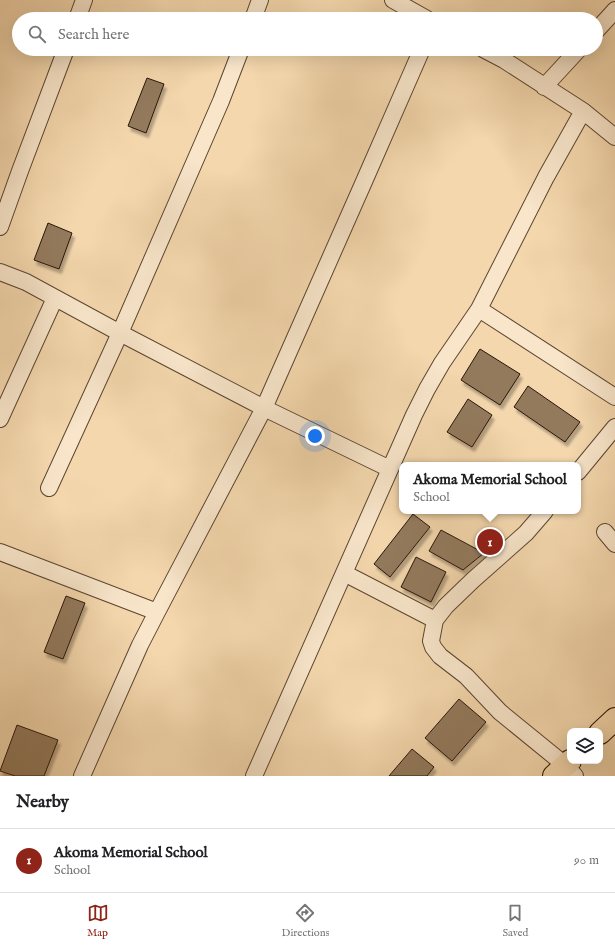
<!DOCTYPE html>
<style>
body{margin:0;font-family:"IM FELL English",serif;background:#f2f2f2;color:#202124}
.controls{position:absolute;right:12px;bottom:12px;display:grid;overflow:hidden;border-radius:8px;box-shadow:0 4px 16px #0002}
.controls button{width:36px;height:36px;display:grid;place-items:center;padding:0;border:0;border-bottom:1px solid #e0e0e0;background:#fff;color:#202124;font:20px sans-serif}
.you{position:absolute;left:315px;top:436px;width:14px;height:14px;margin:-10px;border:3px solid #fff;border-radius:50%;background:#1a73e8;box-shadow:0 0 0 6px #1a73e833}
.badge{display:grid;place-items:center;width:26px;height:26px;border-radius:50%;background:#8f2418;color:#fff;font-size:13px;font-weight:700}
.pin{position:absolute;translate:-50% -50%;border:2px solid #fff;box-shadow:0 1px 4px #0006}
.popup{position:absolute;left:399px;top:462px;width:182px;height:52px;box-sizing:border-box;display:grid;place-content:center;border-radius:8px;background:#fff;filter:drop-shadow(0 1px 3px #0005);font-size:13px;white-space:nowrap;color:#757577}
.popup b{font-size:15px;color:#202124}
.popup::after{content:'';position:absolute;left:50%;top:100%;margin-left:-8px;border:8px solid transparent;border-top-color:#fff}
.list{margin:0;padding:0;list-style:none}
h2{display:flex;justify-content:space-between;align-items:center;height:52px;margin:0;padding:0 16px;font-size:17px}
h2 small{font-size:13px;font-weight:400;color:#757577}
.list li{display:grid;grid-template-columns:26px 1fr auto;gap:12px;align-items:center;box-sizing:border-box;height:64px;padding:0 16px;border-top:1px solid #e0e0e0}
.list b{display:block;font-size:15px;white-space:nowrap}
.list p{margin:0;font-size:13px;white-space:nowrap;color:#757577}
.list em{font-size:13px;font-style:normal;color:#757577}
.icon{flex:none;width:22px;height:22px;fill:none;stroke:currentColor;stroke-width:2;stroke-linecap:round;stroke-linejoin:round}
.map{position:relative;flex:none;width:615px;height:776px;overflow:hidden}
.search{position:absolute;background:#fff;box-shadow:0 4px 16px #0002;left:12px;right:12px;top:12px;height:44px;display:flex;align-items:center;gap:10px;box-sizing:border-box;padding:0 14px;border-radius:22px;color:#757577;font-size:15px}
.sheet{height:116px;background:#fff}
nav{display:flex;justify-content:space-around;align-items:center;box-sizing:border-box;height:56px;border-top:1px solid #e0e0e0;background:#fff;font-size:11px;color:#757577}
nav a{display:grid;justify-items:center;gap:2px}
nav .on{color:#8f2418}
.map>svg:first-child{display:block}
.building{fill:#937a5d;stroke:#291607;filter:url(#shadow)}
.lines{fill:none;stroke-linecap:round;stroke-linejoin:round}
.minor-casing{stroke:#5c4630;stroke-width:18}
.primary-casing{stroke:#291607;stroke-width:24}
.minor{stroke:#f8e5ca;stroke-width:16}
.primary{stroke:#f4d7ad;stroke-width:22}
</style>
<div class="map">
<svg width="615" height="776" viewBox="0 0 615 776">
<defs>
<filter id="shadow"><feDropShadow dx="2.5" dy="4.5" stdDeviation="1" flood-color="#0004"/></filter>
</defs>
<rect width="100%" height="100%" fill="#f4d7ad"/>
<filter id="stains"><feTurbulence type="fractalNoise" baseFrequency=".005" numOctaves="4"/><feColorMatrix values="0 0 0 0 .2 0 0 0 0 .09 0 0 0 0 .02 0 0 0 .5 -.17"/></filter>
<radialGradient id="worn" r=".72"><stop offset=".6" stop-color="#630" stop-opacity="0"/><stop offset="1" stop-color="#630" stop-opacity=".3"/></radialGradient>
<path class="building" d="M147 78 164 84 146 133 128 126Z
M48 223 72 233 59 269 34 260Z
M480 349 520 374 500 405 461 380Z
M528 386 580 422 565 442 514 407Z
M468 399 492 415 472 447 447 432Z
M413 514 430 527 390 577 374 564Z
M441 530 484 553 463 570 429 551Z
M416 557 446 572 431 602 401 587Z
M66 596 85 603 63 659 44 652Z
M459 699 486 722 452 761 425 738Z
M17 725 58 740 44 776H15L0 771Z
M412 749 434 767 427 776H389Z"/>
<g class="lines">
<defs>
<path id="minor" d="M393 0 427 19
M77 19 84 0
M253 19 260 0
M596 31 615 10
M483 49 504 60 583 111 615 137
M544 87 579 49
M0 227 20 171 66 49
M0 272 26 282 120 333 264 408 390 469
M479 309 615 397
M0 419 55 298
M578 472 615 427
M49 488 120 333 221 101 241 49
M545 511 526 533 473 580 446 606 435 620 431 641 433 647 440 656 466 676 500 712 565 765 575 776
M605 532 615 544
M0 552 157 612
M344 573 435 620
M82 776 140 645 157 612 264 408 366 177 422 49
M254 776 414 415 427 389 442 363 479 309 546 177 583 111"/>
<path id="primary" d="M600 733 615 719
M554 776 570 761"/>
</defs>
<use href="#minor" class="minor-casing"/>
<use href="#primary" class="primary-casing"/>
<use href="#minor" class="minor"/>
<use href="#primary" class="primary"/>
</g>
<rect width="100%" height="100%" filter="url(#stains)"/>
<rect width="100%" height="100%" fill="url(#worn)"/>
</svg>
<div class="controls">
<button><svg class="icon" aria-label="layers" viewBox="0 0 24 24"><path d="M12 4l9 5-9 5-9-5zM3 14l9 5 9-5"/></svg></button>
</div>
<div class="you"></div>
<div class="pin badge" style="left:490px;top:542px">1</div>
<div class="popup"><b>Akoma Memorial School</b>School</div>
<div class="search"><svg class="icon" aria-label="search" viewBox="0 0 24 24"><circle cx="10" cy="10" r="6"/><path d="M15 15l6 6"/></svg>Search here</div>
</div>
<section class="sheet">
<h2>Nearby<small></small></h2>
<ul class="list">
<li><span class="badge">1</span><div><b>Akoma Memorial School</b><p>School</p></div><em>90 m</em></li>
</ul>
</section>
<nav>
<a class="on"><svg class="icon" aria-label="map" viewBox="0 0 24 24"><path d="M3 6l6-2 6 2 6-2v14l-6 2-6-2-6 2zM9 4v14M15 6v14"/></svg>Map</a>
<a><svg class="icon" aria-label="directions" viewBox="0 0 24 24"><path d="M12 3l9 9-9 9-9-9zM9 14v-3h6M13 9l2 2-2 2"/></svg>Directions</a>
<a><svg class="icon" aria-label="saved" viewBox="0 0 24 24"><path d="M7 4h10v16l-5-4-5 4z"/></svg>Saved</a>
</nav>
